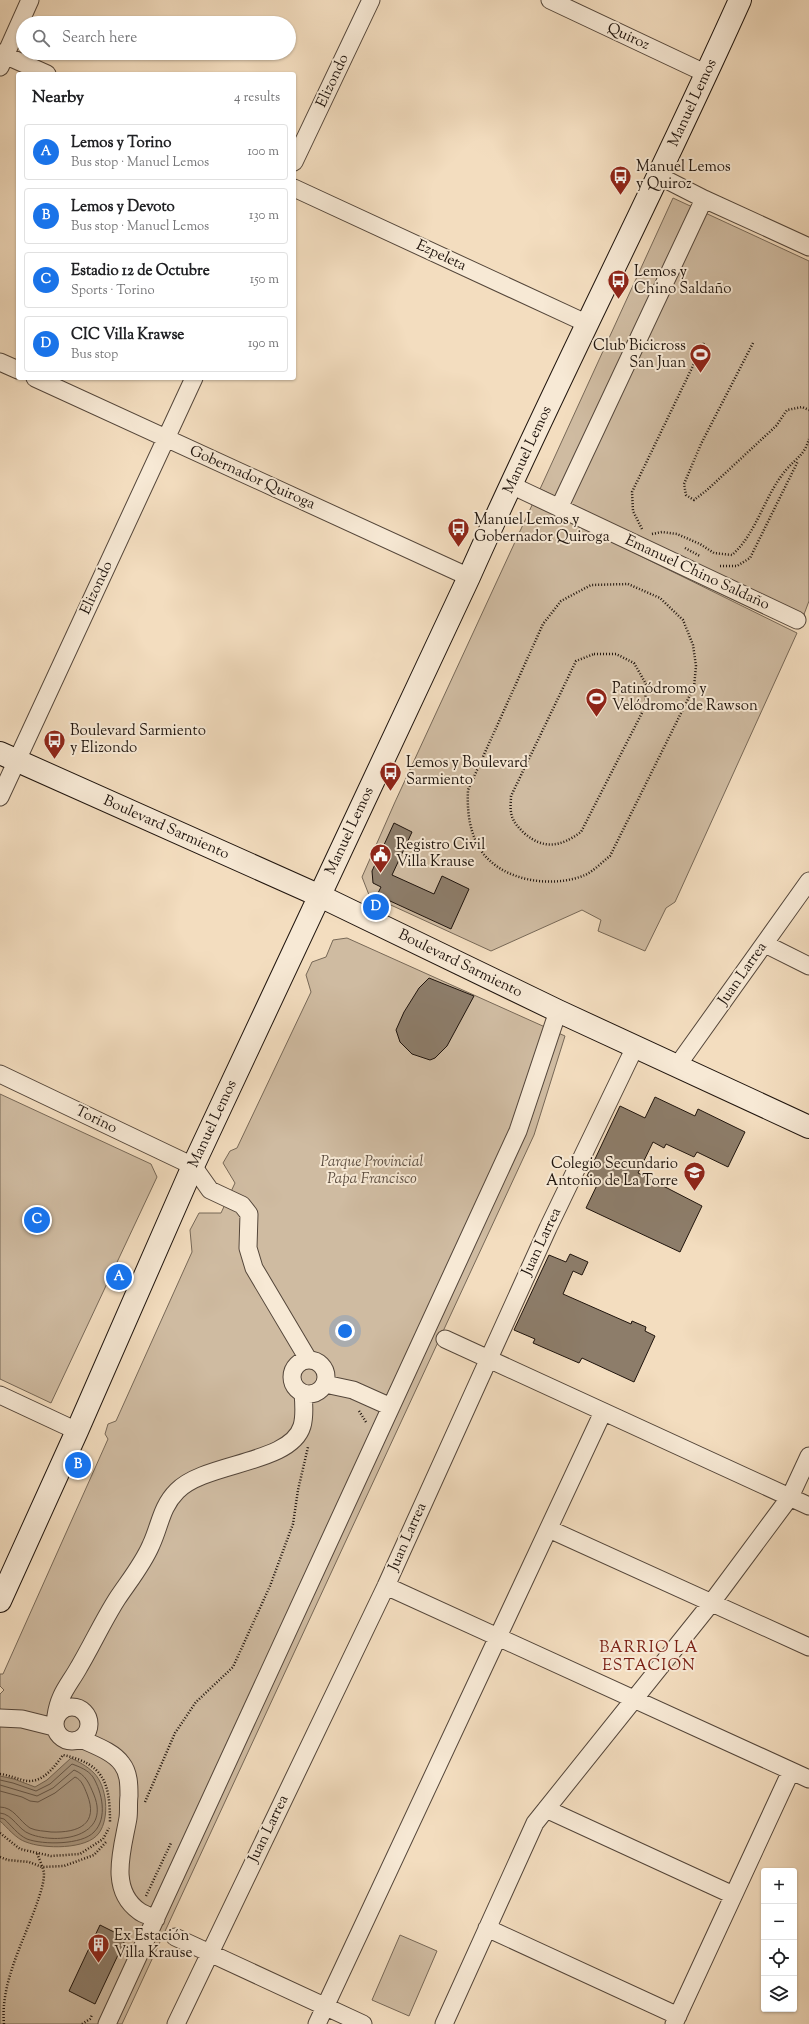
<!DOCTYPE html>
<meta charset="utf-8">
<style>
body{margin:0;font-family:"Sorts Mill Goudy",serif;background:#f6f6f6;color:#202124}
.controls{position:absolute;right:12px;bottom:12px;display:grid;overflow:hidden;border-radius:4px;box-shadow:0 1px 3px #0004}
.controls button{width:36px;height:36px;display:grid;place-items:center;padding:0;border:0;border-bottom:1px solid #e0e0e0;background:#fff;color:#202124;font:20px sans-serif}
.you{position:absolute;left:345px;top:1331px;width:14px;height:14px;margin:-10px;border:3px solid #fff;border-radius:50%;background:#1a73e8;box-shadow:0 0 0 6px #1a73e833}
.badge{display:grid;place-items:center;width:26px;height:26px;border-radius:50%;background:#1a73e8;color:#fff;font-size:13px;font-weight:700}
.pin{position:absolute;translate:-50% -50%;border:2px solid #fff;box-shadow:0 1px 4px #0006}
.list{margin:0;padding:0;list-style:none}
h2{display:flex;justify-content:space-between;align-items:center;height:52px;margin:0;padding:0 16px;font-size:17px}
h2 small{font-size:13px;font-weight:400;color:#757577}
.list li{display:grid;grid-template-columns:26px 1fr auto;gap:12px;align-items:center;box-sizing:border-box;height:56px;margin:0 8px 8px;padding:0 8px;border:1px solid #e0e0e0;border-radius:4px}
.list b{display:block;font-size:15px;white-space:nowrap}
.list p{margin:0;font-size:13px;white-space:nowrap;color:#757577}
.list em{font-size:13px;font-style:normal;color:#757577}
.icon{flex:none;width:22px;height:22px;fill:none;stroke:currentColor;stroke-width:2;stroke-linecap:round;stroke-linejoin:round}
.map{position:relative;flex:none;width:809px;height:2024px;overflow:hidden}
.search{position:absolute;background:#fff;box-shadow:0 1px 3px #0004;left:16px;top:16px;width:280px;height:44px;display:flex;align-items:center;gap:10px;box-sizing:border-box;padding:0 14px;border-radius:22px;color:#757577;font-size:15px}
.panel{position:absolute;background:#fff;box-shadow:0 1px 3px #0004;left:16px;top:72px;width:280px;height:308px;border-radius:4px}
.map>svg:first-child{display:block}
.green{fill:#cfbba1;stroke:#776857}
.water{fill:#ab9982;stroke:#736453}
.lines{fill:none;stroke-linecap:round;stroke-linejoin:round}
.shore{stroke:#655648;stroke-width:1}
.building{fill:#8d7d6a;stroke:#1f140d}
.street-casing{stroke:#54463a;stroke-width:19}
.secondary-casing{stroke:#1f140d;stroke-width:24}
.path{stroke:#1f140d;stroke-width:2.5;stroke-dasharray:1 2;stroke-linecap:butt}
.street{stroke:#f7e9d5;stroke-width:17}
.secondary{stroke:#f7e9d5;stroke-width:22}
.labels{text-anchor:middle;dominant-baseline:central;stroke-width:4;stroke-linejoin:round;paint-order:stroke}
.street-label{font-size:15px;fill:#1f140d;stroke:#f7e9d5}
.poi-label{font-size:15px;fill:#1f140d;stroke:#f7e9d5;text-anchor:start}
.park-label{font-size:15px;font-style:italic;fill:#5d4e41;stroke:#f7e9d5}
.neighbourhood-label{font-size:16px;letter-spacing:1px;fill:#7a1f14;stroke:#f7e9d5}
</style>
<div class="map">
<svg width="809" height="2024" viewBox="0 0 809 2024">
<rect width="100%" height="100%" fill="#f3ddbf"/>
<filter id="stains"><feTurbulence type="fractalNoise" baseFrequency=".005" numOctaves="4"/><feColorMatrix values="0 0 0 0 .2 0 0 0 0 .09 0 0 0 0 .02 0 0 0 .5 -.17"/></filter>
<radialGradient id="worn" r=".72"><stop offset=".6" stop-color="#630" stop-opacity="0"/><stop offset="1" stop-color="#630" stop-opacity=".3"/></radialGradient>
<path class="green" d="M673 198 809 261V601L803 617 540 489Z
M533 503 797 633 675 902 666 908 645 951 598 931 601 920 582 910 491 951 369 895 362 877 395 802Z
M347 938 565 1036 534 1135 122 2024H0V1694L4 1690 0 1686V1674H3L108 1439 105 1434 108 1424 116 1421 192 1252 190 1230 199 1213H221L235 1183 223 1163 230 1151 237 1148 311 992 306 975 312 962 326 957 333 940Z
M0 1094 151 1164 157 1177 51 1403 0 1379Z
M400 1935 437 1951 409 2016 372 2000Z"/>
<path class="water" d="M71 1758C79 1762 87 1766 94 1773 107 1786 110 1818 99 1833 87 1850 43 1849 26 1842 16 1839 7 1827 0 1821V1776L14 1779 35 1787 47 1780Z"/>
<g class="lines">
<path class="shore" d="M0 1780 13 1783 36 1791 50 1784 72 1764C80 1767 88 1770 93 1777 102 1792 108 1818 94 1832 82 1845 43 1845 27 1839 18 1835 11 1825 4 1819L0 1818
M0 1785 37 1796 53 1788 74 1770C86 1775 89 1783 94 1795 111 1837 58 1845 30 1834 18 1830 13 1814 0 1813
M0 1791 22 1797 30 1801 38 1802 55 1793 75 1777C82 1780 84 1787 87 1794 99 1824 79 1833 51 1832 45 1831 36 1831 30 1828 19 1821 14 1807 0 1807"/>
</g>
<path class="building" d="M394 823 412 832 392 875 434 894 442 876 469 889 451 929 377 895 381 887 373 883 372 871Z
M429 978 474 996 447 1046 435 1058 430 1060 412 1054 400 1042 396 1030 404 1012 419 988Z
M655 1097 695 1116 698 1109 745 1132 728 1167 697 1152 694 1157 666 1144 664 1148 653 1142 638 1173 702 1206 680 1252 586 1208 599 1181 587 1176 620 1106 645 1118Z
M570 1254 588 1262 582 1275 573 1271 563 1294 631 1324 632 1321 646 1327 645 1331 655 1336 634 1382 582 1358 579 1363 533 1343 535 1339 514 1330 549 1255 566 1262Z
M100 1925 126 1938 95 2004 69 1991Z"/>
<g class="lines">
<defs>
<path id="street" d="M550 0 707 74
M0 53 47 74
M0 67 30 0
M294 162 371 0
M659 176 704 199 809 247
M294 188 588 324
M0 362 18 370
M35 378 469 577
M511 485 797 620
M559 508 704 199
M0 797 194 378
M765 944 809 966
M677 1066 809 881
M0 1074 193 1166 210 1190 242 1205 249 1214 248 1248 254 1268 308 1359
M445 1339 809 1506
M292 1377a17 17 0 1 1 34 0a17 17 0 1 1-34 0Z
M325 1384 353 1390 391 1407
M0 1395 77 1431
M549 1529 809 1647
M386 1586 809 1779
M55 1724a17 17 0 1 1 34 0a17 17 0 1 1-34 0Z
M56 1716C59 1694 69 1685 79 1667 92 1645 103 1621 117 1599 129 1581 143 1564 151 1545 160 1526 161 1507 177 1491 205 1462 291 1464 302 1426 305 1416 304 1404 303 1393
M0 1718 22 1719 54 1727
M81 1739C94 1745 114 1752 122 1764 129 1773 129 1785 129 1796 128 1803 129 1811 128 1818 123 1848 108 1889 139 1911 144 1915 151 1916 156 1919
M546 1809 733 1895
M487 1928 678 2016
M175 1937 363 2024
M107 2024 518 1131 558 1011
M176 2024 386 1586 548 1228 635 1047
M317 2024 603 1412
M444 2024 535 1823 712 1602 790 1497 809 1456
M674 2024 791 1771"/>
<path id="secondary" d="M0 753 320 896 558 1011 809 1127
M0 1601 77 1431 193 1166 469 577C555 383 653 194 740 0"/>
</defs>
<use href="#street" class="street-casing"/>
<use href="#secondary" class="secondary-casing"/>
<path class="path" d="M753 343 701 444 684 484 686 495 694 500 707 490 776 426 787 410 802 407 809 410
M642 529 633 511 632 492 704 343
M652 534 662 532 677 534 700 544 714 553 732 555C757 533 764 496 786 470 796 458 804 456 809 439
M685 548 700 556
M720 566H737L750 558 798 461
M628 584 660 598 683 620 693 645 696 666 694 687 610 856C602 862 594 871 585 875 552 889 500 881 480 849 469 831 467 810 468 790L543 624 561 601 591 585Z
M594 654H616L634 663 646 684 645 707 581 832C560 847 544 850 524 833 518 827 512 821 511 812 510 807 511 801 511 796L576 661Z
M359 1411 366 1422
M0 1774C9 1775 19 1780 28 1781 44 1782 55 1766 63 1755 105 1764 110 1784 110 1823
M145 1802 175 1733 196 1702 233 1667 270 1586 293 1524 298 1490 308 1447
M0 1833 20 1849 51 1856 80 1854 103 1839 109 1828
M0 1857 8 1860 29 1862 42 1867 64 1866 94 1855 107 1841
M146 1896 171 1843
M4 2024C0 1983 24 1941 37 1903 40 1894 44 1884 44 1873 43 1867 39 1859 37 1853
M82 2024 90 2019 92 2015"/>
<use href="#street" class="street"/>
<use href="#secondary" class="secondary"/>
</g>
<defs>
<symbol id="bus-pin" viewBox="-11 -11 22 30"><path d="M0 17L-7.5 6A9.5 9.5 0 1 1 7.5 6Z" fill="#8f2418" stroke="#f7e9d5"/><path d="M-5-6H5V4H4V6H2V4H-2V6H-4V4H-5ZM-3.5-4V0h7V-4ZM-3.5 1.2v1.5H-2V1.2ZM2 1.2v1.5H3.5V1.2Z" fill="#fff"/></symbol>
<symbol id="stadium-pin" viewBox="-11 -11 22 30"><path d="M0 17L-7.5 6A9.5 9.5 0 1 1 7.5 6Z" fill="#8f2418" stroke="#f7e9d5"/><path d="M0-5a6.5 5 0 1 0 0 10a6.5 5 0 1 0 0-10ZM-3.5-1.8h7v3.6h-7Z" fill="#fff"/></symbol>
<symbol id="civic-pin" viewBox="-11 -11 22 30"><path d="M0 17L-7.5 6A9.5 9.5 0 1 1 7.5 6Z" fill="#8f2418" stroke="#f7e9d5"/><path d="M-.6-6.5H3V-4.5H.6V-3L4-1V1h2V6H-6V1h2V-1L-.6-3ZM-1.2 2.5V6h2.4V2.5Z" fill="#fff"/></symbol>
<symbol id="school-pin" viewBox="-11 -11 22 30"><path d="M0 17L-7.5 6A9.5 9.5 0 1 1 7.5 6Z" fill="#8f2418" stroke="#f7e9d5"/><path d="M0-5L7-2L0 1L-7-2ZM-4 1L0 2.5L4 1V4Q0 6-4 4Z" fill="#fff"/></symbol>
<symbol id="building-pin" viewBox="-11 -11 22 30"><path d="M0 17L-7.5 6A9.5 9.5 0 1 1 7.5 6Z" fill="#8f2418" stroke="#f7e9d5"/><path d="M-4-6H4V6H1V3H-1V6H-4ZM-2.5-4.3h1.7v1.8h-1.7ZM.8-4.3h1.7v1.8H.8ZM-2.5-1h1.7V.8h-1.7ZM.8-1h1.7V.8H.8Z" fill="#fff"/></symbol>
</defs>
<g fill-rule="evenodd">
<use href="#bus-pin" x="608" y="164" width="25" height="34"/>
<use href="#bus-pin" x="606" y="268" width="25" height="34"/>
<use href="#stadium-pin" x="688" y="342" width="25" height="34"/>
<use href="#bus-pin" x="446" y="516" width="25" height="34"/>
<use href="#stadium-pin" x="584" y="686" width="25" height="34"/>
<use href="#bus-pin" x="42" y="728" width="25" height="34"/>
<use href="#bus-pin" x="378" y="760" width="25" height="34"/>
<use href="#civic-pin" x="368" y="842" width="25" height="34"/>
<use href="#school-pin" x="682" y="1160" width="25" height="34"/>
<use href="#building-pin" x="86" y="1932" width="25" height="34"/>
</g>
<g class="labels">
<g class="street-label">
<text transform="translate(628 37) rotate(25)">Quiroz</text>
<text transform="translate(333 81) rotate(-65)">Elizondo</text>
<text transform="translate(693 103) rotate(-65)">Manuel Lemos</text>
<text transform="translate(441 256) rotate(25)">Ezpeleta</text>
<text transform="translate(528 450) rotate(-65)">Manuel Lemos</text>
<text transform="translate(252 478) rotate(24)">Gobernador Quiroga</text>
<text transform="translate(697 573) rotate(25)">Emanuel Chino Saldaño</text>
<text transform="translate(97 588) rotate(-65)">Elizondo</text>
<text transform="translate(166 828) rotate(24)">Boulevard Sarmiento</text>
<text transform="translate(350 831) rotate(-65)">Manuel Lemos</text>
<text transform="translate(460 964) rotate(26)">Boulevard Sarmiento</text>
<text transform="translate(743 974) rotate(-55)">Juan Larrea</text>
<text transform="translate(96 1120) rotate(26)">Torino</text>
<text transform="translate(213 1124) rotate(-65)">Manuel Lemos</text>
<text transform="translate(542 1242) rotate(-65)">Juan Larrea</text>
<text transform="translate(408 1537) rotate(-66)">Juan Larrea</text>
<text transform="translate(269 1829) rotate(-64)">Juan Larrea</text>
</g>
<g class="poi-label">
<text x="636" y="167">Manuel Lemos<tspan x="636" dy="17">y Quiroz</tspan></text>
<text x="634" y="272">Lemos y<tspan x="634" dy="17">Chino Saldaño</tspan></text>
<text x="686" y="346" text-anchor="end">Club Bicicross<tspan x="686" dy="17">San Juan</tspan></text>
<text x="474" y="520">Manuel Lemos y<tspan x="474" dy="17">Gobernador Quiroga</tspan></text>
<text x="612" y="689">Patinódromo y<tspan x="612" dy="17">Velódromo de Rawson</tspan></text>
<text x="70" y="731">Boulevard Sarmiento<tspan x="70" dy="17">y Elizondo</tspan></text>
<text x="406" y="763">Lemos y Boulevard<tspan x="406" dy="17">Sarmiento</tspan></text>
<text x="396" y="845">Registro Civil<tspan x="396" dy="17">Villa Krause</tspan></text>
<text x="678" y="1164" text-anchor="end">Colegio Secundario<tspan x="678" dy="17">Antonio de La Torre</tspan></text>
<text x="114" y="1936">Ex Estación<tspan x="114" dy="17">Villa Krause</tspan></text>
</g>
<g class="park-label">
<text x="372" y="1162">Parque Provincial<tspan x="372" dy="17">Papa Francisco</tspan></text>
</g>
<g class="neighbourhood-label">
<text x="649" y="1648">BARRIO LA<tspan x="649" dy="18">ESTACION</tspan></text>
</g>
</g>
<rect width="100%" height="100%" filter="url(#stains)"/>
<rect width="100%" height="100%" fill="url(#worn)"/>
</svg>
<div class="controls">
<button>+</button>
<button>−</button>
<button><svg class="icon" aria-label="locate" viewBox="0 0 24 24"><circle cx="12" cy="12" r="6"/><path d="M12 2v4M12 18v4M2 12h4M18 12h4"/></svg></button>
<button><svg class="icon" aria-label="layers" viewBox="0 0 24 24"><path d="M12 4l9 5-9 5-9-5zM3 14l9 5 9-5"/></svg></button>
</div>
<div class="you"></div>
<div class="pin badge" style="left:119px;top:1277px">A</div>
<div class="pin badge" style="left:78px;top:1465px">B</div>
<div class="pin badge" style="left:37px;top:1220px">C</div>
<div class="pin badge" style="left:376px;top:907px">D</div>
<div class="search"><svg class="icon" aria-label="search" viewBox="0 0 24 24"><circle cx="10" cy="10" r="6"/><path d="M15 15l6 6"/></svg>Search here</div>
<section class="panel">
<h2>Nearby<small>4 results</small></h2>
<ul class="list">
<li><span class="badge">A</span><div><b>Lemos y Torino</b><p>Bus stop · Manuel Lemos</p></div><em>100 m</em></li>
<li><span class="badge">B</span><div><b>Lemos y Devoto</b><p>Bus stop · Manuel Lemos</p></div><em>130 m</em></li>
<li><span class="badge">C</span><div><b>Estadio 12 de Octubre</b><p>Sports · Torino</p></div><em>150 m</em></li>
<li><span class="badge">D</span><div><b>CIC Villa Krawse</b><p>Bus stop</p></div><em>190 m</em></li>
</ul>
</section>
</div>
